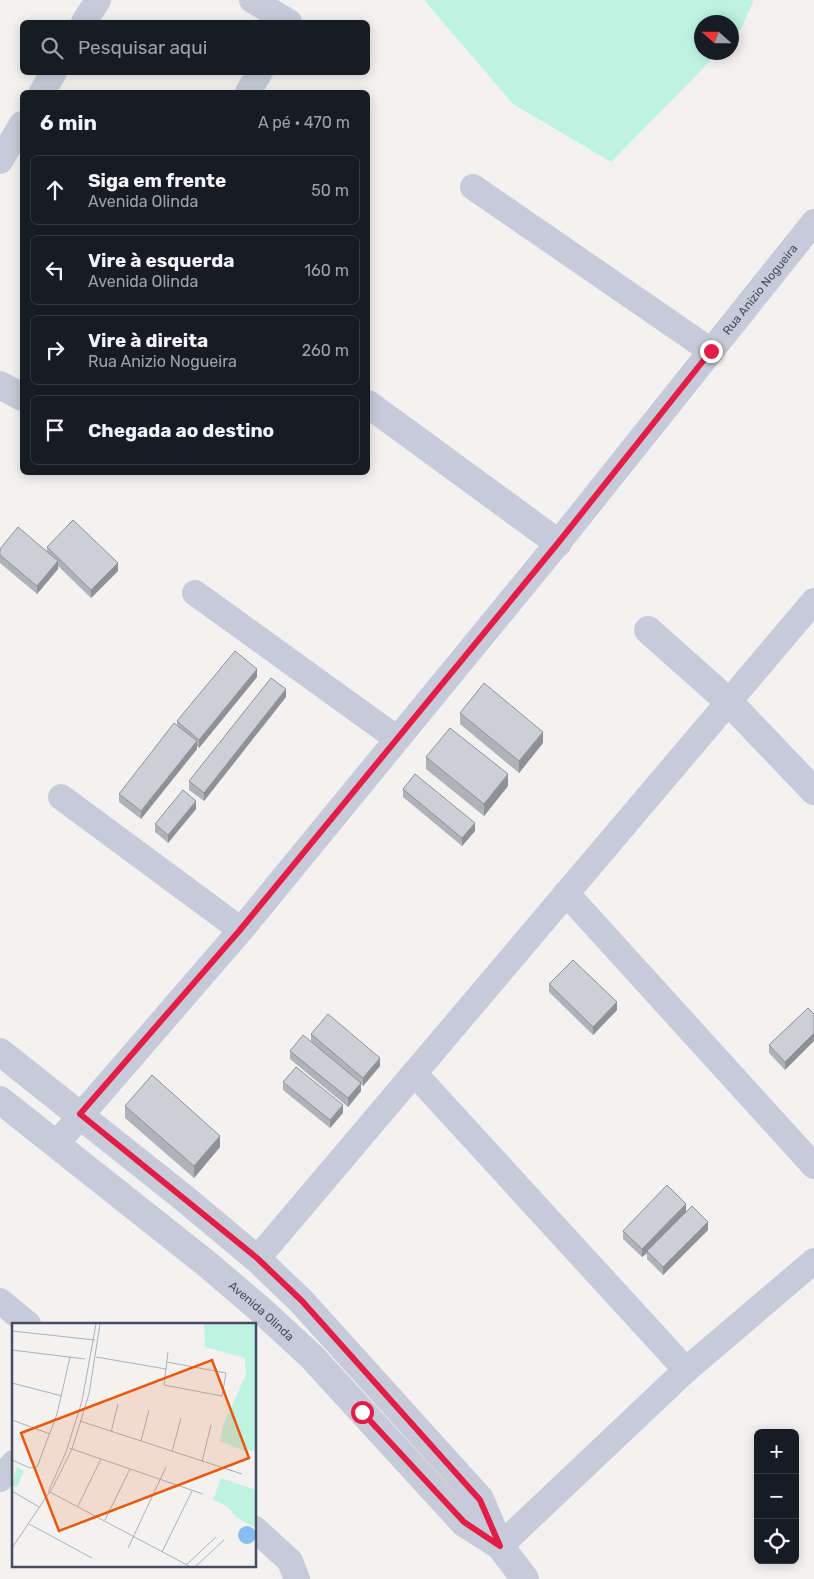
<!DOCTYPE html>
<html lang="pt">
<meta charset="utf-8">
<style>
body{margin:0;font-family:Rubik,sans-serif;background:#242831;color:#f1f3f6}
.controls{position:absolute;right:15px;bottom:15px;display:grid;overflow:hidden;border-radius:8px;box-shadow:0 2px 12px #0003}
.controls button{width:45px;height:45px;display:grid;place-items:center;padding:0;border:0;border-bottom:1px solid #363941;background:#171b24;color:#f1f3f6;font:25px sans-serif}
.compass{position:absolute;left:694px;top:15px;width:45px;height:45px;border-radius:50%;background:#171b24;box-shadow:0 2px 12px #0003;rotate:291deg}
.stop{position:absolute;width:15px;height:15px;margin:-11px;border:4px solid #e11d48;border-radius:50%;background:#fff}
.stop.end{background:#e11d48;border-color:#fff;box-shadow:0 1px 5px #0008}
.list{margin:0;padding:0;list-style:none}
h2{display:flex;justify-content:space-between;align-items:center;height:65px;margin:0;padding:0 20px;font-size:21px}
h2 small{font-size:16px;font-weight:400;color:#9ea1a6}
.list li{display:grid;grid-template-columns:32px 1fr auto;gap:15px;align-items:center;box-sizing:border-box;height:70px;margin:0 10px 10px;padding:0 10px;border:1px solid #363941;border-radius:8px}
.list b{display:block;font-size:19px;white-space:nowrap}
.list p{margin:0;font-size:16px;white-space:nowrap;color:#9ea1a6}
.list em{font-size:16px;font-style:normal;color:#9ea1a6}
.icon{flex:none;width:28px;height:28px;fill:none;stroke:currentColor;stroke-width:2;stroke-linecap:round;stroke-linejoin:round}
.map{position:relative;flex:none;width:814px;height:1579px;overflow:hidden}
.search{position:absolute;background:#171b24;box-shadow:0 2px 12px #0003;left:20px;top:20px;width:350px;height:55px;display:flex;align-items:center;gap:12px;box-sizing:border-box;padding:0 18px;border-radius:8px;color:#9ea1a6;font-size:19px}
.panel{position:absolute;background:#171b24;box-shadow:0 2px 12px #0003;left:20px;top:90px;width:350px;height:385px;border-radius:8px}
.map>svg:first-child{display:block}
.green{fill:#bef3e2}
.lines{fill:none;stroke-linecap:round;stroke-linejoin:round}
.minor{stroke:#c7cbd9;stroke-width:26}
.tertiary{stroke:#c7cbd9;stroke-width:28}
.wall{fill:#b0b2b9}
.shaded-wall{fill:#909196}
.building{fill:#cdcfd7;stroke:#909196}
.route{stroke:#e11d48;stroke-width:6}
.labels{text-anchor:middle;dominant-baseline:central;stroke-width:5;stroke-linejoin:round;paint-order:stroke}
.street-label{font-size:12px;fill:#474d60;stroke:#fff}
.inset-road{fill:none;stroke:#aeb0b7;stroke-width:1}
.view{fill:#e8590c;fill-opacity:0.15;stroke:#e8590c;stroke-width:2.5}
.inset-edge{fill:none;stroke:#474d60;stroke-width:2.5}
</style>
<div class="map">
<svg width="814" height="1579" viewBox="0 0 814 1579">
<rect width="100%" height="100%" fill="#f3f2f1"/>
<path class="green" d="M424 0H754L741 29 732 38V22H702V52L718 53 611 162 513 104Z"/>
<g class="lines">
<g class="minor">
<path d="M252 0 289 22"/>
<path d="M84 22 98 0"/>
<path d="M42 92 54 72"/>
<path d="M248 92 260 72"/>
<path d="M0 161 22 124"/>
<path d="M473 187 711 351"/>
<path d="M195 593 396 738"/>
<path d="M61 797 241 930"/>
<path d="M566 893 814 1166"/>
<path d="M414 1073 686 1370"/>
<path id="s1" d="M57 1143 241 930 558 543 814 222"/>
<path d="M257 1259 814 601"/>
<path d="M0 1301 28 1324"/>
<path d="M0 1479 14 1463"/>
<path d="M255 1529 290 1561 297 1579"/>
<path d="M500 1546 686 1370 814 1261"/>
</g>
<g class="tertiary">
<path d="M0 385 22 397"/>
<path d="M368 404 558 543"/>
<path d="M648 630 729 702 814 791"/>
<path d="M0 1052 184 1198 257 1259 301 1301 480 1499 500 1546 525 1579"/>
<path id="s2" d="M0 1100 207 1264 261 1310 312 1357 464 1523 500 1546"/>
</g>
</g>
<path class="wall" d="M47 547 118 571 91 598 58 566V569L37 594 0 563V549L47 551Z
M257 677 199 748 197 746V749L141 819 119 802V794L177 725V721Z
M286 697 204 801 189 790V781Z
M460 713 543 743 519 773 460 724Z
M426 757 508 786 484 816 426 769Z
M403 789 475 831 462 846 403 797Z
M196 809 168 843 155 832V824Z
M549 984 617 1010 593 1035 549 992Z
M808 1008 785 1070 769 1053V1045Z
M311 1034 380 1066 363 1086 361 1084V1091L348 1107 290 1059V1051L330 1058 311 1042Z
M283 1082 343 1113 330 1128 283 1090Z
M125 1106 220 1147 194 1178 125 1118Z
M686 1212 708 1230 663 1275 647 1259V1253L642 1257 623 1239V1231Z"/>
<path class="shaded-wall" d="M58 561V569L37 594V586Z
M118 563V571L91 598V590Z
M257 669V677L199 748V740Z
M286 689V697L204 801V793Z
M543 732V743L519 773V761Z
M197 741V749L141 819V811Z
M508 774V786L484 816V804Z
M196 801V809L168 843V835Z
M475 823V831L462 846V838Z
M617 1002V1010L593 1035V1027Z
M814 1033V1041L785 1070V1062Z
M380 1058V1066L363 1086V1078Z
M361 1083V1091L348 1107V1098Z
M343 1105V1113L330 1128V1120Z
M220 1136V1147L194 1178V1166Z
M686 1204V1212L647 1251V1253L642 1257V1249Z
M708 1222V1230L663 1275V1267Z"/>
<path class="building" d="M73 520 118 563 91 590 47 547Z
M18 527 58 561 37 586 0 555V549Z
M235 651 257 669 199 740 177 721Z
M271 678 286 689 204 793 189 781Z
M484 683 543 732 519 761 460 713Z
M174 723 197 741 141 811 119 794Z
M450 728 508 774 484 804 426 757Z
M415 774 475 823 462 838 403 789Z
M183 790 196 801 168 835 155 824Z
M573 960 617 1002 593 1027 549 984Z
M808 1008 814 1014V1033L785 1062 769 1045Z
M328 1014 380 1058 363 1078 311 1034Z
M303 1035 361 1083 348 1098 290 1051Z
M296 1067 343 1105 330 1120 283 1082Z
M152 1075 220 1136 194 1166 125 1106Z
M667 1185 686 1204 642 1249 623 1231Z
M692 1206 708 1222 663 1267 647 1251Z"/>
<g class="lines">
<path class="route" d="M362 1412 464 1522 500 1546 480 1500 302 1301 257 1258 80 1114 240 930 558 543 711 351"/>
</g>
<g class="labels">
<g class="street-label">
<text stroke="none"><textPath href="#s1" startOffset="1106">Rua Anizio Nogueira</textPath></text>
<text stroke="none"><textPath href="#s2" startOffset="336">Avenida Olinda</textPath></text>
</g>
</g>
<g transform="translate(12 1323)">
<rect width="244" height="244" fill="#f3f2f1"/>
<path d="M192 1H244V128L230 127 208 118 211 103 234 51 233 35 193 24ZM5 144 12 148 5 164 0 162ZM209 155 244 167V205L225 195 215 183 201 177Z" fill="#bef3e2"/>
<path d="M226 212a9 9 0 1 1 18 0a9 9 0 1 1-18 0Z" fill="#88bdf2"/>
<path class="inset-road" d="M0 8 83 17M0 27 73 36M84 34 154 46M155 39 214 50 210 73 152 62 156 29M0 60 50 73M0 97 38 111M68 98 230 151M99 109 106 81M129 118 137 87M57 125 191 171M160 129 169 95M0 137 18 145 25 144 45 91 58 34M190 139 199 102M37 167 54 129 70 78 84 1M0 168 27 184M36 168 177 243M66 183 89 136M93 197 118 146M17 201 80 235M0 225 41 164 60 126 77 71 88 1M116 225 154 144M150 229 180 168M174 242 204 214M184 243 212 217"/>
<path class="view" d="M200 37 237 135 47 208 9 110Z"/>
<rect width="244" height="244" class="inset-edge"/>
</g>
</svg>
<div class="controls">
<button>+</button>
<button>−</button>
<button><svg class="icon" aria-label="locate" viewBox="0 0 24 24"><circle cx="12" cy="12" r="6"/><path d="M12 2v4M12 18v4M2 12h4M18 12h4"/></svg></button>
</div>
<svg class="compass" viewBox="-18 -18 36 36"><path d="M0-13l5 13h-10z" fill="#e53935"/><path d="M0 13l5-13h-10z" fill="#9ea1a6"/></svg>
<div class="stop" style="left:362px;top:1412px"></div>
<div class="stop end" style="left:711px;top:351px"></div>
<div class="search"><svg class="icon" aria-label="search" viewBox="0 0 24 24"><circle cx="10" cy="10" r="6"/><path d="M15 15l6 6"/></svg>Pesquisar aqui</div>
<section class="panel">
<h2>6 min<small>A pé · 470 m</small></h2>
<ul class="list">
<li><svg class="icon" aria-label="ahead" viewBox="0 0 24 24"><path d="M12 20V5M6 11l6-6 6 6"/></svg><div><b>Siga em frente</b><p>Avenida Olinda</p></div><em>50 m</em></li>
<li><svg class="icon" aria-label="left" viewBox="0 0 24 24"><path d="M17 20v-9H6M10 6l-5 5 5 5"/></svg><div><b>Vire à esquerda</b><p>Avenida Olinda</p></div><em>160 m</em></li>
<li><svg class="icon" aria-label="right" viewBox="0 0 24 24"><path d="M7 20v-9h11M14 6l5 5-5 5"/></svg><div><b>Vire à direita</b><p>Rua Anizio Nogueira</p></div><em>260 m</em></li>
<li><svg class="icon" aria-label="arrive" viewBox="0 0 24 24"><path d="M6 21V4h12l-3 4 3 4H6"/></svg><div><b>Chegada ao destino</b></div></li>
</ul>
</section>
</div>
